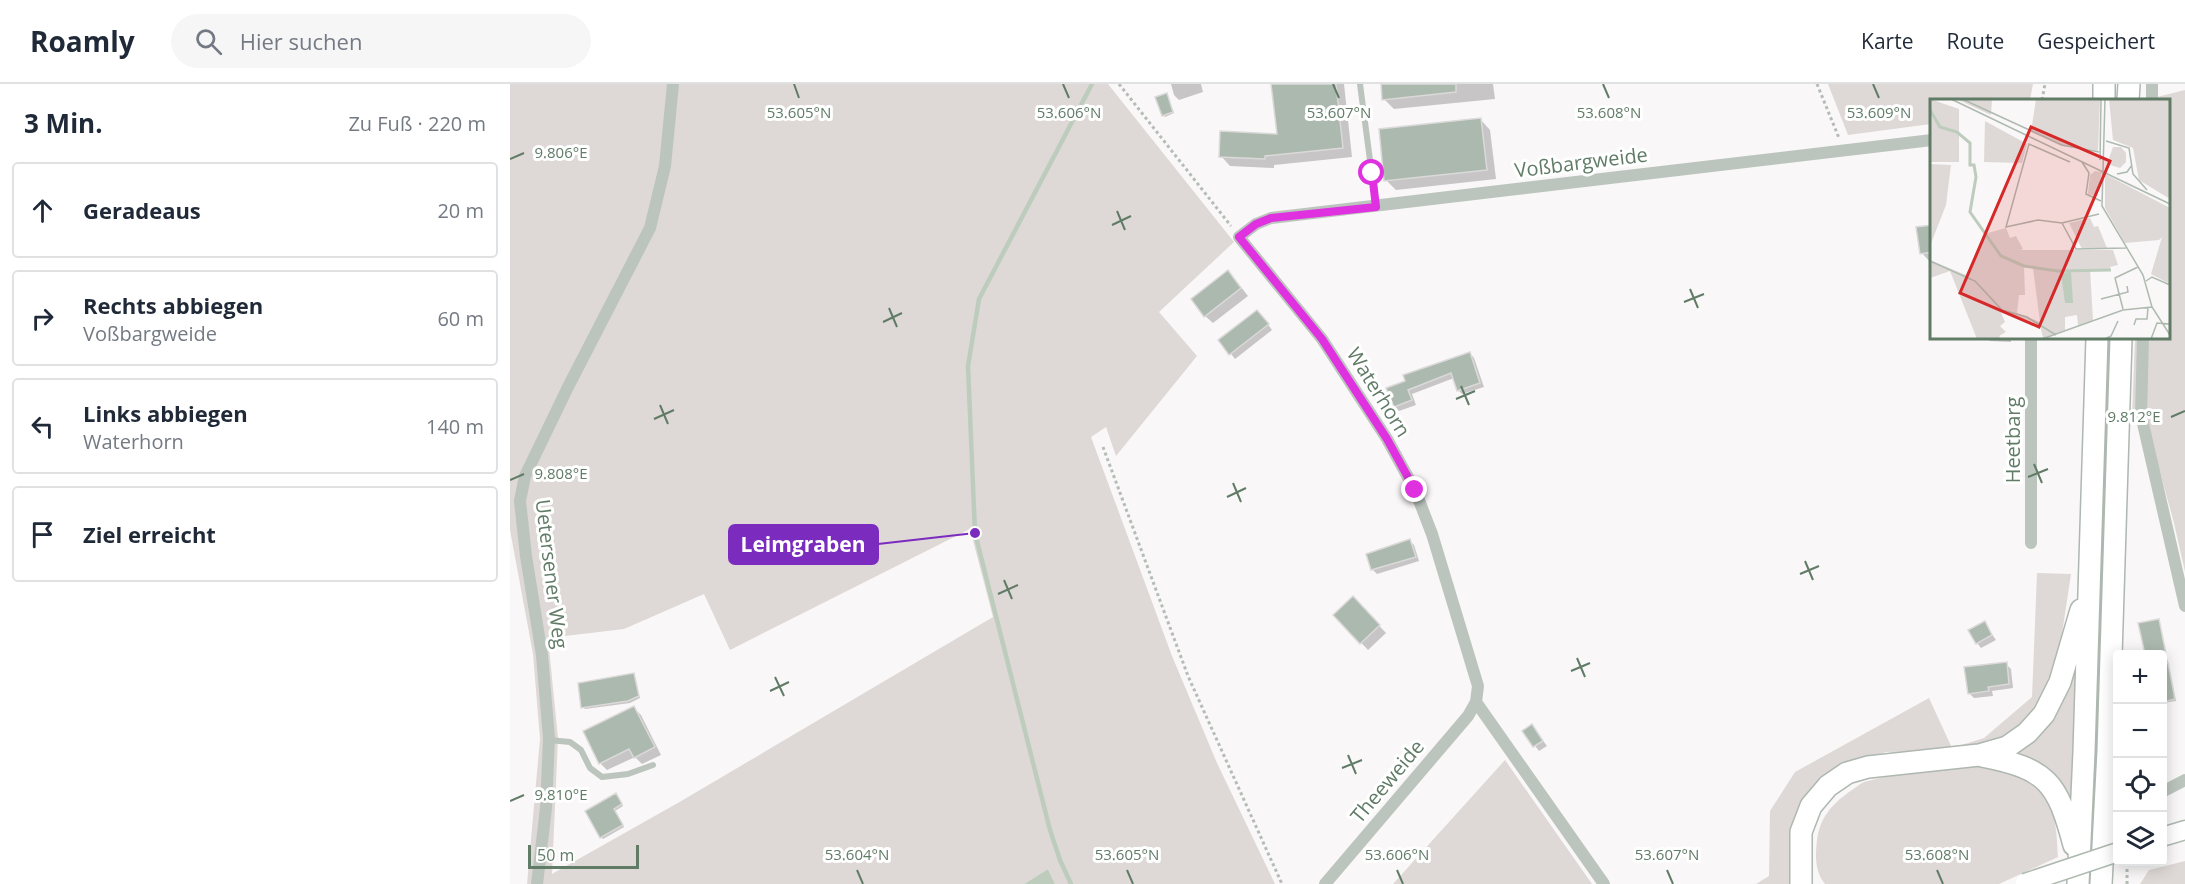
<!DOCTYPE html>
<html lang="de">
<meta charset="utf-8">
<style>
body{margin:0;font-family:"Open Sans",sans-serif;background:#f6f6f7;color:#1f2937}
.controls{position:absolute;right:18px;bottom:18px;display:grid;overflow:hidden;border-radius:6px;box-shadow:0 3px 15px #0003}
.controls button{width:54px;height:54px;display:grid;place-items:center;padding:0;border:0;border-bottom:2px solid #e0e1e3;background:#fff;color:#1f2937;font:30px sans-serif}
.scale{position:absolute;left:18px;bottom:15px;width:111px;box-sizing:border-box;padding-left:6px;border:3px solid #607b66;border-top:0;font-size:16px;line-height:21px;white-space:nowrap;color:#607b66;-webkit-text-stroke:4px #fff;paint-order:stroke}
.stop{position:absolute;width:18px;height:18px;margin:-14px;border:4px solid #df31df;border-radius:50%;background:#fff}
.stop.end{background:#df31df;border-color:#fff;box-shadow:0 2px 6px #0008}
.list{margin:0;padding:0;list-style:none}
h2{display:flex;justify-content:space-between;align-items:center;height:78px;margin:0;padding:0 24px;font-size:26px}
h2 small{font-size:20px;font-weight:400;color:#747a83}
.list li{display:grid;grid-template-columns:39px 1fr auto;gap:18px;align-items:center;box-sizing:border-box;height:96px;margin:0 12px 12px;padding:0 12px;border:2px solid #e0e1e3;border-radius:6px}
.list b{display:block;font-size:22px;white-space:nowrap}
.list p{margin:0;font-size:20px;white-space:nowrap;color:#747a83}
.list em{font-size:20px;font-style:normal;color:#747a83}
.icon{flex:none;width:33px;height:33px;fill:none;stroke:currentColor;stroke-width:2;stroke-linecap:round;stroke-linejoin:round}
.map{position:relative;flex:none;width:1675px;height:800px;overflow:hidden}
header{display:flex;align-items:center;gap:36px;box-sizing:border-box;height:84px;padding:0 30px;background:#fff;border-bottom:2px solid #e0e1e3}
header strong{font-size:28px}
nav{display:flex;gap:33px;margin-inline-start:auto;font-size:21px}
.search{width:420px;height:54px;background:#f6f6f7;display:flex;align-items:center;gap:15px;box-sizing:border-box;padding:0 21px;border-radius:33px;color:#747a83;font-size:22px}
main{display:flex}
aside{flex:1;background:#fff}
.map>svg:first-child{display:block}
.green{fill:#ded9d6;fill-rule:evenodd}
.water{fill:#bdccbd}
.shadow{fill:#0003}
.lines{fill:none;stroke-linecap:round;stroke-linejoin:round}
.stream{stroke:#bdccbd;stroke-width:4.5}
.building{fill:#acb9ae;stroke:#dbd9d9;stroke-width:1.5}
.secondary-casing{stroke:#aebab0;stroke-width:21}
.trunk-casing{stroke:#aeb7b0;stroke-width:24}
.path{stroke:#b4bcb6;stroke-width:3;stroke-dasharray:3 3;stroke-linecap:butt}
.service{stroke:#bbc5bd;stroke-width:6}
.minor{stroke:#bbc5bd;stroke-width:12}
.secondary{stroke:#fff;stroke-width:18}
.trunk{stroke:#fff;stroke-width:21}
.secondary-bridge-casing{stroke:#aebab0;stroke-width:21;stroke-linecap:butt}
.secondary-bridge{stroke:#fff;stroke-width:18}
.route{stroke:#df31df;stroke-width:8}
.ticks{fill:none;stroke:#607b66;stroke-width:2}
.labels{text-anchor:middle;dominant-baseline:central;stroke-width:6;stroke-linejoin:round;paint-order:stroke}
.street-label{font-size:20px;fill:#607b66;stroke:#fff}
.inset-river{fill:none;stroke:#bdccbd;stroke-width:3}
.inset-road{fill:none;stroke:#aebab0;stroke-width:1.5}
.view{fill:#d62828;fill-opacity:0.15;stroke:#d62828;stroke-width:3}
.inset-edge{fill:none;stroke:#607b66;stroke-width:3}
.ticks-label{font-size:15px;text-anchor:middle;fill:#607b66;stroke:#fff;stroke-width:6;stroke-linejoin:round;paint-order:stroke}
.leader{fill:none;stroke:#7b2cbf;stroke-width:2}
.callout-dot{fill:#7b2cbf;stroke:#fff;stroke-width:2}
.callout{fill:#7b2cbf;stroke:#7b2cbf;stroke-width:2}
.callout-label{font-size:21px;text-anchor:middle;font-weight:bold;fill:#fff}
</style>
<header>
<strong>Roamly</strong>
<div class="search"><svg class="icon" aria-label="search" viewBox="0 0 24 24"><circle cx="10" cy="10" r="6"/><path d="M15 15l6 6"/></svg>Hier suchen</div>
<nav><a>Karte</a><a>Route</a><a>Gespeichert</a></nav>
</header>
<main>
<aside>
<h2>3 Min.<small>Zu Fuß · 220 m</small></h2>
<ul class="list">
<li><svg class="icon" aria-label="ahead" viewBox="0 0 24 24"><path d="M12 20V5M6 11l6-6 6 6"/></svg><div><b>Geradeaus</b></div><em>20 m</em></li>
<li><svg class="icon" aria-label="right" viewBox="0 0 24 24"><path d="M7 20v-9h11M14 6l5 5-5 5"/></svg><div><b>Rechts abbiegen</b><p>Voßbargweide</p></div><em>60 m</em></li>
<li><svg class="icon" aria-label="left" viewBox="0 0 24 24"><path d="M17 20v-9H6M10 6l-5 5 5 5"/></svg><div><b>Links abbiegen</b><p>Waterhorn</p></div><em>140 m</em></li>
<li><svg class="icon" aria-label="arrive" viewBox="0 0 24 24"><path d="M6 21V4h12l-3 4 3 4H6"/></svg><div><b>Ziel erreicht</b></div></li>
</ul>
</aside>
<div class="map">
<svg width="1675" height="800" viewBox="0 0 1675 800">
<rect width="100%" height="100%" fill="#f9f7f7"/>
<path class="green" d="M0 0H598L724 158 649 228 687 272 606 372 596 343 581 353 662 572 707 679 765 800H545L538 785 514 800H17L30 655 23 570 0 446ZM460 445 483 533 173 716 42 790 48 654 38 554 114 545 194 510 220 566Z
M1318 0H1523L1520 16H1422L1421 40 1338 51Z
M1675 6V488L1664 439 1635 334 1622 333 1625 254H1658V16H1635Z
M1527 489 1561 490 1548 576 1531 621 1510 646 1478 661 1437 667 1376 668 1331 683 1304 705 1284 736 1279 765 1282 800H1246L1259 792 1260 727 1285 688 1419 614 1442 664 1474 654 1522 613Z
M1569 563 1563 721 1497 671Z
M995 676 1082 800H883Z
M1478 682C1506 690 1538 702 1544 735 1547 747 1547 760 1548 773L1489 800H1315C1305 788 1305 772 1307 756 1310 734 1321 721 1339 708 1344 705 1349 700 1354 698 1393 687 1438 685 1478 682Z
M1675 777V800H1630L1639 786Z"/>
<path class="water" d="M538 785 545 800H514Z"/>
<path class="shadow" d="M661 0H691L693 8 669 16 664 11Z
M763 0H834L842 73 764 81V84L720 82 711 72 768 52Z
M872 0H983L985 15 884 25 874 15Z
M656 10 664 29 655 33 653 31Z
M971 36 980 46 986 95 886 106 876 96Z
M1422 142V176L1419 177 1412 169Z
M725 195 738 212 703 239 695 232Z
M752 232 762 246 725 275 710 256Z
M1477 254H1501V258L1480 257Z
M960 269 964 274 974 303 952 310 948 306 944 294 902 310 906 321 889 327 885 323 878 305Z
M899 457 904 461 909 477 867 490 863 486 858 471Z
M843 514 876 549 858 566 825 531Z
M1649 536 1666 617 1652 619V570H1636L1630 540Z
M1474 539 1486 556 1471 564 1467 559Z
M1496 580 1501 585 1503 604 1482 607 1483 612 1464 614 1459 609Z
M124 591 130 614 120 619 75 625 73 623Z
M124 624 131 631 151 671 132 680 125 673 97 686 90 679Z
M1022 642 1037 662 1029 667 1014 647Z
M108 713 113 722 105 727 114 743 93 755 91 753Z"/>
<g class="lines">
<path class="stream" d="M561 800 550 776 540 746 465 449 458 282 469 215 582 0"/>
</g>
<path class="building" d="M761 0H826L833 64 755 72V75L709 73 710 47 767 50Z
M871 0H946V8L872 16Z
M657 9 663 28 652 32 645 13Z
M971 34 977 86 874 97 869 45Z
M1422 141V168L1410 170 1406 143Z
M718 186 731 204 694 233 681 215Z
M747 226 759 240 719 271 708 256Z
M960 268 970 299 947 307 941 289 898 306 902 316 884 323 876 304 895 297 893 291Z
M900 455 906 473 861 486 856 470Z
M843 512 870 541 850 560 823 531Z
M1649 535 1656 570H1635L1628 539Z
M1475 537 1482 551 1466 560 1458 546Z
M1497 578 1499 600 1478 603 1479 607 1458 610 1454 583Z
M1658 579 1665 615 1653 618V580Z
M124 589 129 612 118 617 71 624 68 599Z
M124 622 145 663 124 674 119 665 89 680 73 647Z
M1022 640 1033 657 1023 663 1012 647Z
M106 709 112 720 104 725 113 741 90 754 75 727Z"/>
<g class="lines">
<defs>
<path id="secondary" d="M1652 753 1675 746"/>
<path id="trunk" d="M1594 16V0
M1618 16 1619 0
M1472 672C1538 685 1547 698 1564 761
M1291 800V748L1301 722 1318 702 1337 689 1358 683 1469 671 1497 663 1517 649 1534 630 1550 598 1571 526
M1568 800 1574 668 1587 254
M1591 800 1598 667 1611 254"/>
</defs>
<use href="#secondary" class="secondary-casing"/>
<use href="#trunk" class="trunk-casing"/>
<path class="path" d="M609 0 721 142
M1307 0 1329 54
M1532 16 1535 0
M593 363 678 592 772 800
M1617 779V800"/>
<path class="service" d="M850 0 866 122
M39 656 60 658 71 666 80 684 92 693 118 690 143 681"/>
<path class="minor" d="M1642 16V0
M1633 254 1631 331 1675 522
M1521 459V254
M1652 708 1675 696
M27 800 36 724 39 654 32 571 16 472 10 417 15 392 58 303 140 144 155 82 163 0
M815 800 958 632 966 618
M1094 800 966 618 968 602 922 450 905 406 877 355 812 255 729 153 746 140 761 134 1422 56"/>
<use href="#secondary" class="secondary"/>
<use href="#trunk" class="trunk"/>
<defs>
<path id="secondary-bridge" d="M1515 799 1608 768"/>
</defs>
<use href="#secondary-bridge" class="secondary-bridge-casing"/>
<use href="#secondary-bridge" class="secondary-bridge"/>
</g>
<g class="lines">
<path class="route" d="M862 89 866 123 761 134 746 140 729 153 812 255 877 355 905 406"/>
</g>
<path class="ticks" d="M284 0 289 14M553 0 559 14M823 0 829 14M1093 0 1099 14M1363 0 1369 14M0 75 14 69M607 127 615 146M602 141 621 132M1180 205 1188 224M1174 218 1194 210M379 224 387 243M373 238 392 229M951 302 959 321M946 315 965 307M150 321 158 340M1661 333 1675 327M144 335 164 326M1524 380 1532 399M1518 393 1538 385M0 396 14 390M723 399 731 418M717 413 736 404M1295 477 1303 496M1290 490 1309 482M494 496 502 515M488 510 508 501M1067 574 1075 593M1061 587 1080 579M265 593 274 612M260 607 279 598M838 671 846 690M832 684 852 676M0 717 14 711M347 786 353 800M617 786 623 800M887 786 893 800M1157 786 1163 800M1427 786 1433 800"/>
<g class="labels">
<g class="street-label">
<text transform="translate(1071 78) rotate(-7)">Voßbargweide</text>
<text transform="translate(869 308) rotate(58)">Waterhorn</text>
<text transform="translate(1502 356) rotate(-90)">Heetbarg</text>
<text transform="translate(42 490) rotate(83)">Uetersener Weg</text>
<text transform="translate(877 697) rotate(-50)">Theeweide</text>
</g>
</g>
<g transform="translate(1420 15)">
<rect width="240" height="240" fill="#f9f7f7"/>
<path d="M0 0 29 10V63H0ZM26 0H62L61 16 35 4ZM106 0H170L168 52 131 47 101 33ZM179 0H240V100L209 81 203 49 183 41ZM55 22 97 45 92 64 54 63ZM183 48H191L196 54V63L190 69 177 65ZM0 65 21 66 16 106 0 147ZM165 72 172 73 167 97 158 95 160 76ZM175 75 240 109V185L221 175 232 138 229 141 195 144 175 109ZM160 119 164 128 168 127 177 149 152 150 139 124ZM76 129 80 139 86 137 93 150 90 151H183L188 166 180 168 181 172 160 170 163 221 148 227 147 216 135 218V231L113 239 110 226 70 211 75 223 70 227 76 233 69 237 71 240H47L20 172 0 179V161L36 176 54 135ZM94 167 103 169 110 223 87 214 89 196H95Z" fill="#ded9d6" fill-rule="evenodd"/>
<path d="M141 173 143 204H135L131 174Z" fill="#bdccbd"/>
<path class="inset-river" d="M0 11 10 28 27 33 40 44V66H44L46 78 40 113 71 157 94 167 127 172 181 171"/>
<path class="inset-road" d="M21 0 240 105M32 0 132 46 169 53M175 0 172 107 213 176 222 208 240 236M176 42 199 49 203 75 217 91M170 61 171 0M140 63 99 45 76 128 108 121 132 124 169 115M152 63 159 74 156 95 171 102M187 75 197 73 202 66M132 124 146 150 196 149M0 162 45 182 72 211 97 218 126 236M216 182 222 178 240 186M171 200 198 193 197 187M193 210 185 179 208 168M204 226 206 220H217L218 209M112 240 193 211 222 208M175 240 181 237 188 222M221 240 227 224 240 225"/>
<path class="view" d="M101 28 180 62 109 228 30 194Z"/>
<rect width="240" height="240" class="inset-edge"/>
</g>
<g class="ticks-label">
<text x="289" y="34">53.605°N</text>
<text x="559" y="34">53.606°N</text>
<text x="829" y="34">53.607°N</text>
<text x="1099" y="34">53.608°N</text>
<text x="1369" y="34">53.609°N</text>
<text x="51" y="74">9.806°E</text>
<text x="1624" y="338">9.812°E</text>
<text x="51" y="395">9.808°E</text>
<text x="51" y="716">9.810°E</text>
<text x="347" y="776">53.604°N</text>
<text x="617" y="776">53.605°N</text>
<text x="887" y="776">53.606°N</text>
<text x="1157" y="776">53.607°N</text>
<text x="1427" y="776">53.608°N</text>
</g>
<path class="leader" d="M465 449L368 460"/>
<circle class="callout-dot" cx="465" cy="449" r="6"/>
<rect class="callout" x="219" y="441" width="149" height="39" rx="6"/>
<g class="callout-label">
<text x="293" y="468">Leimgraben</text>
</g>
</svg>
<div class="controls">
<button>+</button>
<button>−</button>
<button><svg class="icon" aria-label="locate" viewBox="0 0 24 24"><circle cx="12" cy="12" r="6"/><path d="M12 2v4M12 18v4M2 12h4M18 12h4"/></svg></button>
<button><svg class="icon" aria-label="layers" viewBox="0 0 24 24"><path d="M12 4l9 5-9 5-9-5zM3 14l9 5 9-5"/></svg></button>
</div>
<div class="scale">50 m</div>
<div class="stop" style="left:862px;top:89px"></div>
<div class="stop end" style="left:905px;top:406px"></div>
</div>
</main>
